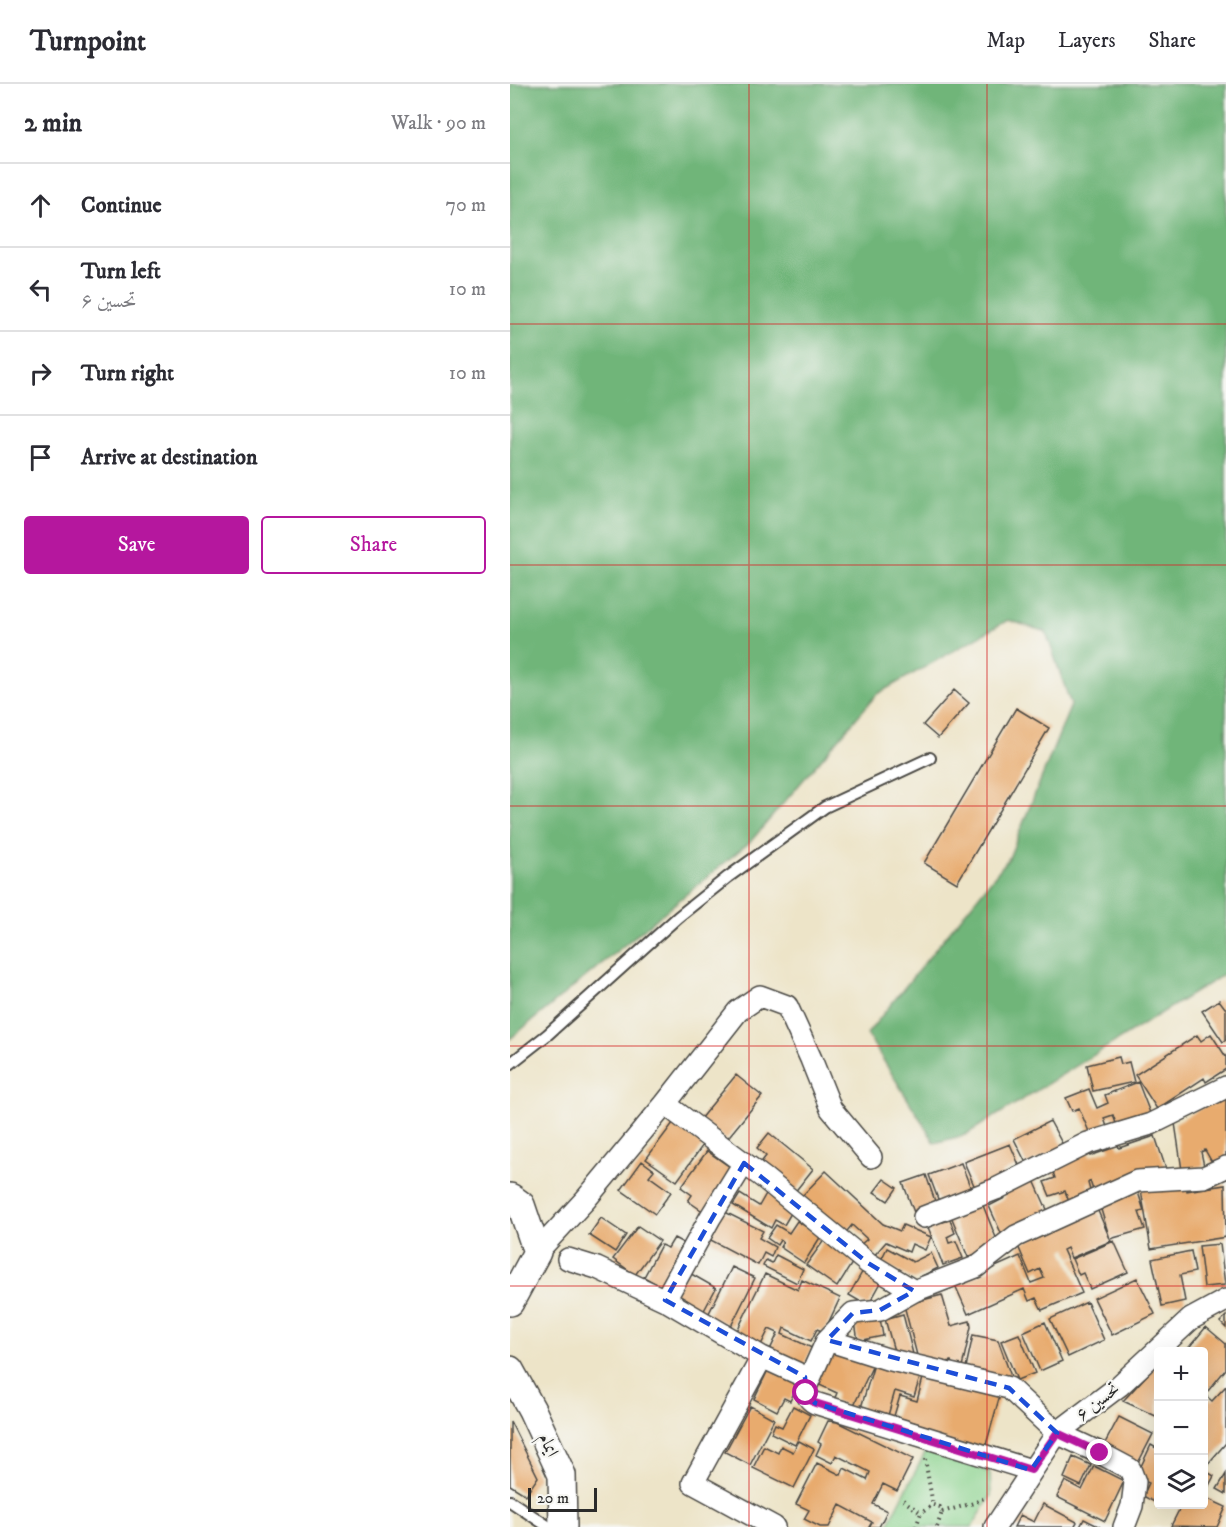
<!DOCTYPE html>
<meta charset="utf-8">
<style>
body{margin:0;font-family:"IM FELL DW Pica",Amiri,serif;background:#f7f7f7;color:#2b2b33}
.controls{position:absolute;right:18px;bottom:18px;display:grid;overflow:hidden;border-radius:6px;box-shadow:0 6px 24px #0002}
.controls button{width:54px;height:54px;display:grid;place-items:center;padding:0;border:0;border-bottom:2px solid #e1e1e2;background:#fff;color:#2b2b33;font:30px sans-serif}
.scale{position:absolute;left:18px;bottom:15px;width:69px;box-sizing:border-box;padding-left:6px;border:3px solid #2b2b2b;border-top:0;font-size:16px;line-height:21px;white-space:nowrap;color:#2b2b2b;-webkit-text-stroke:4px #f6f6f2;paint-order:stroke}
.stop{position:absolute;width:18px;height:18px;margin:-14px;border:4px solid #b5179e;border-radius:50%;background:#fff}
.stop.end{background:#b5179e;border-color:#fff;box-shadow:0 2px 6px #0008}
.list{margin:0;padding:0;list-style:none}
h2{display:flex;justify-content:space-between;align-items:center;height:78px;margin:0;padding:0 24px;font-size:26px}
h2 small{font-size:20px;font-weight:400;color:#7c7c81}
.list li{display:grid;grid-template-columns:39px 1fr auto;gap:18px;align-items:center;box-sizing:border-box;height:84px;padding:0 24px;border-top:2px solid #e1e1e2}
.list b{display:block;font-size:22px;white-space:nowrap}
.list p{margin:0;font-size:20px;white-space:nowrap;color:#7c7c81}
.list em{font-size:20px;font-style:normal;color:#7c7c81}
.actions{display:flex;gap:12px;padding:18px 24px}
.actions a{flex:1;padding:14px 0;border:2px solid #b5179e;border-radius:6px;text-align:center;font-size:21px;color:#b5179e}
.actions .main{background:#b5179e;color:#fff}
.icon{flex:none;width:33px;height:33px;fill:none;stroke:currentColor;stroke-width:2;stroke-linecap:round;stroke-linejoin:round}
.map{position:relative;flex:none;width:716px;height:1443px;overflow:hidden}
header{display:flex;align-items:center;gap:36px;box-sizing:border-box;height:84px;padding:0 30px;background:#fff;border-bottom:2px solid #e1e1e2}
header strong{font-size:28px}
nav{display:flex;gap:33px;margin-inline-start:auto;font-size:21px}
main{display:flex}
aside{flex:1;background:#fff}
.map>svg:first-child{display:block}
.green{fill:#8bd38e;stroke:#5b7f5c;stroke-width:1.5}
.forest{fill:#70b579;stroke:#4e7052;stroke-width:1.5}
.building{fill:#e8ab6e}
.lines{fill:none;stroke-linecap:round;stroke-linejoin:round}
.service-casing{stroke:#484743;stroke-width:14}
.minor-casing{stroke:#484743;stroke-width:24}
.tertiary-casing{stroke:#484743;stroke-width:30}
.path{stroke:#484743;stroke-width:4;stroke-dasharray:1.5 4.5;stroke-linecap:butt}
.service{stroke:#fff;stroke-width:10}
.minor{stroke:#fff;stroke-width:21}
.tertiary{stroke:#fff;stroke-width:27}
.route{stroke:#b5179e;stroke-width:8}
.marked{fill:none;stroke:#1d4ed8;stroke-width:4.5;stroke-dasharray:12 8;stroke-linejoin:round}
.grid{fill:none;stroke:#d62828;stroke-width:1.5;stroke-opacity:0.55}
.labels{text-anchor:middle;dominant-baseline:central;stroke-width:4.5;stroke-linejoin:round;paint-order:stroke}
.street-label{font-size:18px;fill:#2b2b2b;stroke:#f6f6f2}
</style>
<header>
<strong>Turnpoint</strong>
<nav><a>Map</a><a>Layers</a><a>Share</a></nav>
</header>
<main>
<aside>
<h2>2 min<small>Walk · 90 m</small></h2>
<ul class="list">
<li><svg class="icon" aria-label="ahead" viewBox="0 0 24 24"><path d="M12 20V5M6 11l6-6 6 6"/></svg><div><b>Continue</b></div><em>70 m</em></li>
<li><svg class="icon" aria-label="left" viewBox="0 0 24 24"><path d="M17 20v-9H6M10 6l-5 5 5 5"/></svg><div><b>Turn left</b><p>تحسین ۶</p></div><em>10 m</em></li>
<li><svg class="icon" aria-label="right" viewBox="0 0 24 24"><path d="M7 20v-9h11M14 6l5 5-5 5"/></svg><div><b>Turn right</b></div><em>10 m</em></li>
<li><svg class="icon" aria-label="arrive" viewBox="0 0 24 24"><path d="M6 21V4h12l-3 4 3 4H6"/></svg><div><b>Arrive at destination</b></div></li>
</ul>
<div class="actions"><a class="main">Save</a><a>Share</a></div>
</aside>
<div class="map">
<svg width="716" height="1443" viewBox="0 0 716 1443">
<rect width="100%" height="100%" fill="#f6f6f2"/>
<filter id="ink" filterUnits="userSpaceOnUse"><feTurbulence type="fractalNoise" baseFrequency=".0167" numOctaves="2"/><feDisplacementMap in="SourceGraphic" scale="12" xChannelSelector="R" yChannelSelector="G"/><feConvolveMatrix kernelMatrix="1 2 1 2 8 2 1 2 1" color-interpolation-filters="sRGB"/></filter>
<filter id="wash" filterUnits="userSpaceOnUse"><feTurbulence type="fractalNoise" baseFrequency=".008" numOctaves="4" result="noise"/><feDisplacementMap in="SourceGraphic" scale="24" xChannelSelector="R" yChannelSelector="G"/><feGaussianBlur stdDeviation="1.35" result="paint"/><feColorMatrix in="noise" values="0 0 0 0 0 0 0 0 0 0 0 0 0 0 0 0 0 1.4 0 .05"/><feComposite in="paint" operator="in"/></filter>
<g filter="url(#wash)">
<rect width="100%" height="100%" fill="#ede4c8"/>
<path class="green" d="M419 1361 480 1389 481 1412 462 1443H377Z"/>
<path class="forest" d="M0 0H716V889L455 1051 425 1059 357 950 499 774 561 621 536 548 498 536 367 610 241 757 0 955Z"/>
<g id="blocks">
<path class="building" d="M444 606 459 619 428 654 413 641Z
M506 624 539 644 447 799 414 779Z
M709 916 715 924H716V956L713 958 692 927Z
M701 950 716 973V985L696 998 694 994 647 1025 625 991 687 951 691 957Z
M609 973 611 980 619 978 624 998 583 1007 577 981Z
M226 991 252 1012 216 1056 190 1035Z
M628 998 640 1029 607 1042 603 1031 594 1034 597 1043 580 1050 569 1024 562 1027 556 1014 579 1005 587 1024 598 1019 595 1011Z
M716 1010V1073L703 1080 695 1066 691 1068 694 1082 672 1086 665 1039Z
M540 1037 554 1063 517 1081 504 1055Z
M163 1039 193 1061 167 1097 136 1075Z
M259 1049 303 1085 284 1109 249 1081 256 1072 247 1064Z
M645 1052 656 1085 584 1109 580 1097 578 1099 581 1110 559 1118 555 1107 540 1112 534 1098 545 1094 542 1085 578 1065 580 1072 600 1065 598 1059 607 1057 609 1064Z
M500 1060 509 1081 491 1089 494 1095 466 1106 454 1078Z
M197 1067 227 1088 197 1130 178 1117 182 1111 171 1103Z
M132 1077 144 1086 139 1092 161 1108 145 1130 111 1106Z
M451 1079 463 1110 431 1123 419 1091Z
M316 1087 373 1140 390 1147 393 1141 421 1153 415 1166 402 1160 399 1168 376 1158 362 1174 349 1162 357 1155 342 1141 333 1152 291 1113Z
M416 1091 427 1123 405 1131 393 1099Z
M523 1094 539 1130 492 1151 479 1122 495 1114 492 1108Z
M374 1095 387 1104 378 1117 364 1108Z
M676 1099 677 1107 715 1101 716 1153 641 1165 631 1106Z
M257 1108 284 1124 274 1141 265 1136 261 1144 223 1121 230 1110 249 1122Z
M628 1108 634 1127 629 1128 635 1145 600 1155 589 1119Z
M472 1119 489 1161 458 1173 441 1132Z
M585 1120 601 1157 561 1174 557 1164 553 1166 572 1209 532 1226 526 1214 519 1217 514 1205 458 1230 445 1201 510 1172 521 1199 534 1194 530 1185 520 1190 508 1162Z
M209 1125 253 1147 249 1154 265 1163 261 1173 254 1169 248 1181 195 1153Z
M431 1133 433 1138 440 1136 445 1149 437 1153 439 1159 446 1157 453 1174 433 1181 416 1138Z
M91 1134 116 1151 105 1168 79 1151Z
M287 1137 311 1152 294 1179 270 1163 273 1158 270 1156 267 1161 257 1154 266 1141 279 1149Z
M128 1142 150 1157 125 1191 103 1175Z
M164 1154 179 1162 155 1205 134 1193 151 1161 158 1164Z
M315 1155 344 1176 327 1203 296 1181Z
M604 1157 618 1188 580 1205 573 1189 569 1191 562 1175Z
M710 1160 715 1201 694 1203 689 1162Z
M377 1164 403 1178 421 1169 428 1184 404 1196 370 1178Z
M681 1167 685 1188 670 1191 675 1217 652 1222 642 1175Z
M266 1171 293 1185 287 1199 253 1182 256 1176 262 1179Z
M222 1183 245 1194 221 1242 198 1231Z
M354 1185 373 1195 358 1222 339 1211Z
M176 1187 206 1204 191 1232 160 1215Z
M255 1190 288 1206 292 1196 330 1214 314 1248 307 1245 301 1257 274 1244 272 1250 302 1264 292 1284 259 1268 268 1249 259 1245 249 1265 224 1253Z
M627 1194 645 1230 602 1251 584 1214Z
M432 1211 441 1242 460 1237 461 1243 452 1283 444 1285 441 1277 425 1281 424 1275 409 1279 394 1221Z
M577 1218 594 1256 558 1273 540 1235Z
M393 1230 403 1270 386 1274 375 1235Z
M716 1232V1244L710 1238Z
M370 1234 373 1252 348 1257 345 1238Z
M535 1238 552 1277 530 1287 513 1248Z
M696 1243 716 1260V1285L698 1307 694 1303V1268H675Z
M509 1250 525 1289 507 1296 491 1257Z
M463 1251 488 1256 503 1298 455 1288Z
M320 1261 363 1281 342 1325 324 1316 327 1309 303 1298Z
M365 1277 411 1290 404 1313 385 1307 377 1335 350 1327Z
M648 1279V1333L613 1317Z
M259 1284 289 1299 280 1317 274 1314 267 1327 244 1315Z
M414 1290 490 1311 474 1368 381 1342 390 1312 407 1317Z
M716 1302V1359L696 1382 694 1379V1310L702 1317Z
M240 1322 264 1335 240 1381 215 1368Z
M283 1322 300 1331 285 1361 261 1349 265 1340 272 1343Z
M609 1333 643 1350 627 1381 593 1363Z
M0 1337 28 1393 16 1411 0 1401Z
M318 1337 327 1338 403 1375 387 1407 373 1400 363 1420 377 1427 369 1443H359L362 1438 330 1421 319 1443H310L294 1435 299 1426 286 1420 307 1379 331 1391 334 1384 357 1396 360 1388 326 1371 322 1379 306 1371 311 1360 308 1358Z
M289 1357 304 1365 284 1404 243 1384 254 1362 268 1369 271 1362 283 1368Z
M641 1361 648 1365V1420L633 1412 639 1399 626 1393Z
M563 1373 581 1381 571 1402 554 1394Z
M584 1382 614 1397 595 1437 547 1413 555 1397 572 1406Z
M694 1386 704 1392 695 1409 694 1408Z
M716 1390V1410L707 1405Z
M694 1413 716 1423 707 1443 661 1442 672 1420H694Z
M533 1420 567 1438 564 1443H504L510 1431 524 1438Z
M574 1435 590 1443H570Z"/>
</g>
</g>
<g filter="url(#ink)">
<use href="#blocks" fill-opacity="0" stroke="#484743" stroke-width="1.5"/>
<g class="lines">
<defs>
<path id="service" d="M0 980 37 951 168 833 218 793 315 723 420 674
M0 1417 39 1443"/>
<path id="minor" d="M155 1020 254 1094 358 1179 404 1207
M414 1133 486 1105 578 1059 641 1040 716 1003
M27 1168 76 1115 155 1020 228 927 250 912 277 922 301 975 321 1025 361 1073
M58 1175 87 1184 155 1216 252 1273 300 1295
M155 1216 200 1134 234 1079
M317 1256 377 1275 499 1304 547 1349 590 1369 620 1385 625 1398 622 1422 614 1443
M252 1273 183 1399 264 1443
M521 1386 305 1319C298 1315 296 1311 296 1303L317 1256 343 1229 370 1226 404 1207 466 1183 506 1152 627 1097 694 1093 716 1083
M485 1443 547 1349 609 1302 681 1235 716 1216"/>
<path id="tertiary" d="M0 1113 11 1121 27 1168 0 1218
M0 1286 22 1326 52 1391 53 1443"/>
</defs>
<use href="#service" class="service-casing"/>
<use href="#minor" class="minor-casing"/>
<use href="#tertiary" class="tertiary-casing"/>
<path class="path" d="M415 1375 423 1421
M393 1416 411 1429
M423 1421 430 1423 432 1428
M432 1428 464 1419 476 1413
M406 1443 411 1429 423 1421
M427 1443 432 1428"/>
<use href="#service" class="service"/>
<use href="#minor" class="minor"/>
<use href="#tertiary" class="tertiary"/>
</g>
</g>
<g class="lines" filter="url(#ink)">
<path class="route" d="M296 1309 299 1315 305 1319 521 1386 547 1349 590 1369"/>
</g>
<path class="marked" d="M234 1079 358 1179 404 1207 370 1226 343 1229 317 1256 499 1304 547 1349 521 1386 305 1319 296 1309 295 1293 155 1216Z"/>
<path class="grid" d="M239 0V1443M477 0V1443M0 240H716M0 481H716M0 722H716M0 962H716M0 1202H716"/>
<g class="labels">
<g class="street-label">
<text transform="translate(588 1318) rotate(-38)">تحسین ۶</text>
<text transform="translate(38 1361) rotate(65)">ایمام</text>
</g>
</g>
</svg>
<div class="controls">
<button>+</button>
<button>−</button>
<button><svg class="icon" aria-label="layers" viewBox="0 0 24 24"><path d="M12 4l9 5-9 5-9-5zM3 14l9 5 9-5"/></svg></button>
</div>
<div class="scale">20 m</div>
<div class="stop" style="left:296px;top:1309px"></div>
<div class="stop end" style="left:590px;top:1369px"></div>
</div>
</main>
